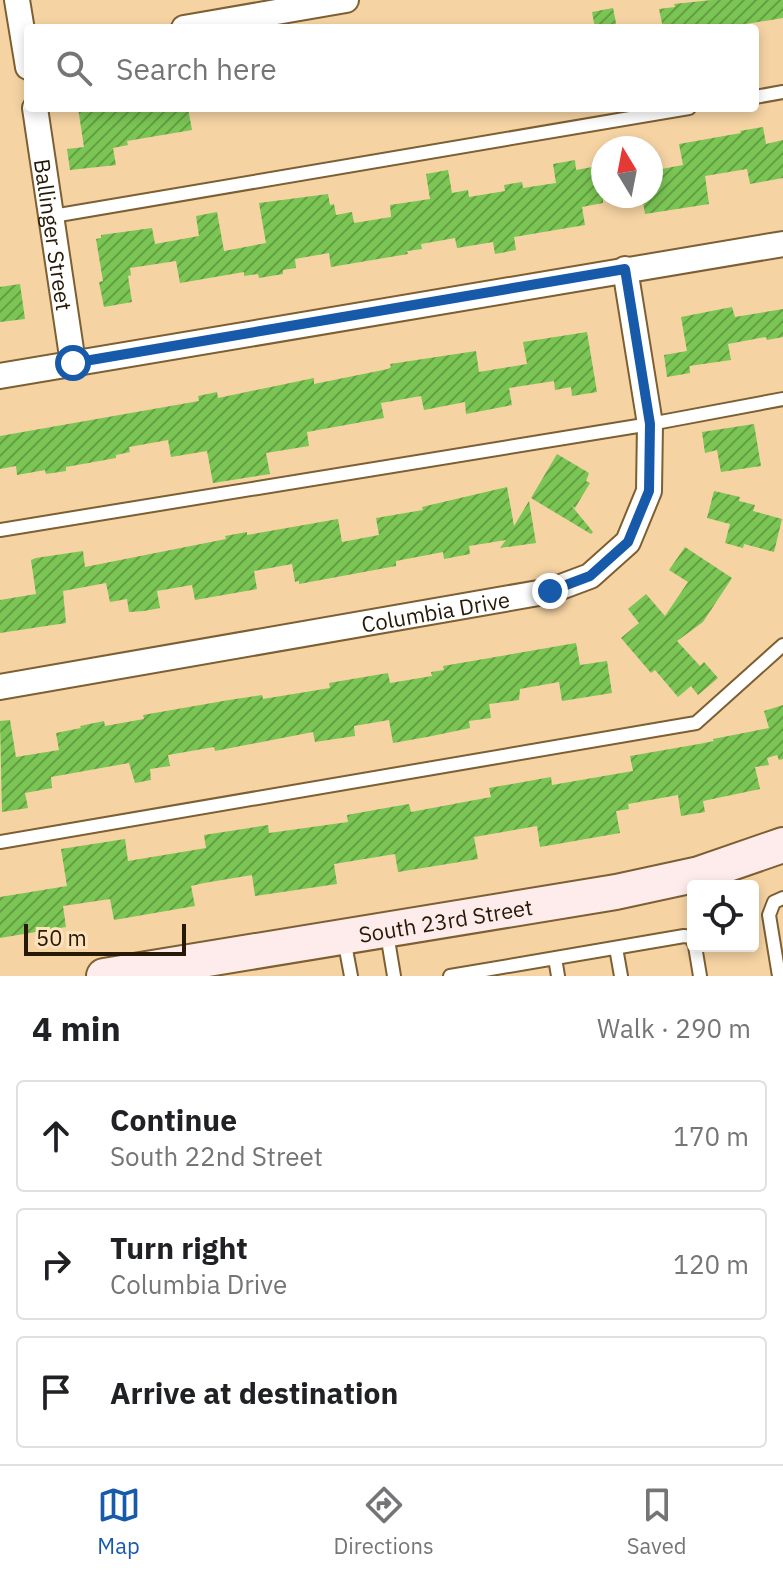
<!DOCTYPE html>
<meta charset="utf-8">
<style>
body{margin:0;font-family:"IBM Plex Sans",sans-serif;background:#f6f6f6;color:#202124}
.controls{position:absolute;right:24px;bottom:24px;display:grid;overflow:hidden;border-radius:8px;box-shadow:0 4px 12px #0003}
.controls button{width:72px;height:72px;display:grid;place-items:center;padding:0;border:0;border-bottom:2px solid #e0e0e0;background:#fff;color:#202124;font:40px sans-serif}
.compass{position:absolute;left:591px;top:136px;width:72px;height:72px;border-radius:50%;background:#fff;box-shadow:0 4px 12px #0003;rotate:350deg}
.scale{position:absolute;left:24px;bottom:20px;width:162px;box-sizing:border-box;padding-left:8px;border:4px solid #261a07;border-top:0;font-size:22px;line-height:28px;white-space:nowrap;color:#261a07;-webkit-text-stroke:6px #fde2bb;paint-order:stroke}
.stop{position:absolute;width:24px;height:24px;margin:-18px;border:6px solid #185aaa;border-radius:50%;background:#fff}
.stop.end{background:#185aaa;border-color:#fff;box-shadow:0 2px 8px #0008}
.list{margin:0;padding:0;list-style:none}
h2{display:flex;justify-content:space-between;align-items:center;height:104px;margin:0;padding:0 32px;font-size:34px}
h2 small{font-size:26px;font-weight:400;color:#757577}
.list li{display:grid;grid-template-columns:52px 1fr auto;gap:24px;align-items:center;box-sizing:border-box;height:112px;margin:0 16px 16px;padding:0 16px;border:2px solid #e0e0e0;border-radius:8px}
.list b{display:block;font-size:30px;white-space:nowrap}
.list p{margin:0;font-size:26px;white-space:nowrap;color:#757577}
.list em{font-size:26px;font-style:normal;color:#757577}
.icon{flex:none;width:44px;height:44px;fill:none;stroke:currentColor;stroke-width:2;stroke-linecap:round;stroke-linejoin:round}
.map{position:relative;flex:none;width:783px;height:976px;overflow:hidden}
.search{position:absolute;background:#fff;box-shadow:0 4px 12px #0003;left:24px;right:24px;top:24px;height:88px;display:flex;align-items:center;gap:20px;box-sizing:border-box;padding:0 28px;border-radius:8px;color:#757577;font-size:30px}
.sheet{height:488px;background:#fff}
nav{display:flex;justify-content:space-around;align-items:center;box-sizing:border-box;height:112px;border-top:2px solid #e0e0e0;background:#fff;font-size:22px;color:#757577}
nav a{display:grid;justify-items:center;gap:4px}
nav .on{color:#185aaa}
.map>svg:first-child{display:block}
.building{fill:url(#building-hatch)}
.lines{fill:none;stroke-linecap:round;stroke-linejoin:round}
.lane-casing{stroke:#7c5f32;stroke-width:16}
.street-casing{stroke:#7c5f32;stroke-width:28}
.secondary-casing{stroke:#7c5f32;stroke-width:38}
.lane{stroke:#fff;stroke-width:12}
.street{stroke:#fff;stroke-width:24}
.secondary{stroke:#feebec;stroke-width:34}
.route{stroke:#185aaa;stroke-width:10}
.labels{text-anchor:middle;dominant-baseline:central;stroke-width:6;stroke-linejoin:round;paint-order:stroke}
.street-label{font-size:22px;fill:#261a07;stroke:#fde2bb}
</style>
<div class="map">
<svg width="783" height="976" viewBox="0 0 783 976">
<defs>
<pattern id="building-hatch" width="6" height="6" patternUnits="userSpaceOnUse" patternTransform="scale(2)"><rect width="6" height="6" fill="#7ac554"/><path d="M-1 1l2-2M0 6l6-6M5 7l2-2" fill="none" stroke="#649f44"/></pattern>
</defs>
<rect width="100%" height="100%" fill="#f5d3a3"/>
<path class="building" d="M712 0H783V18L722 28H663L659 9 675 7 674 4Z
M613 8 617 28H595L592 12Z
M78 108H188L192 130 127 141 128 145 113 148 116 165 70 170 67 149 84 147Z
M763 127 766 144 783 140V178L750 184 747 169 705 176 709 204 645 214 642 196H651V171L683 165 679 144 741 133 740 131Z
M575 160 576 170 603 165V203L582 207 585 225 514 237 516 250 495 254 493 242 457 248 455 238 421 244 422 249 407 251 408 254 331 267 329 253 295 259 296 268 283 270V274L259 278 258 274 244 276V272L180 283 176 261 130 268 131 275 128 276 132 302 104 307 99 282 103 281 96 239 101 238V235L152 228 155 244 199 236 196 216 217 212 224 251 266 243 259 203 328 194 330 205 334 204 336 215 352 212 354 223 391 217 390 205 430 199 426 174 448 170 452 193 468 190 469 197 505 191 504 185 522 182 523 188 556 183 553 164Z
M20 284 25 319 0 322V287Z
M732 307 735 317 783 309V337L767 340 766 337 728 344 731 360 689 366V361L690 373 667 377 664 355 687 351 681 317Z
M587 332 597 392 572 396 571 387 555 390 554 381 509 388 512 405 466 414 465 402 424 410 421 396 381 403 384 418 307 432 309 446 266 453 270 474 213 483 207 451 171 457 168 440 129 447 130 452 116 455V458L66 467V471L46 474 45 470 17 475 16 466 0 469V436L199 401 198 396 217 392 218 398 314 378V384L388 369 391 367 390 364 476 351 479 372 527 364 523 342Z
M754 424 761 466 721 472 717 450 705 453 702 432Z
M557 454 589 473 586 481 590 483 575 508 571 505 593 532 591 534 531 498Z
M507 487 514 526 529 501 536 543 500 548 506 540 469 546 470 554 444 559 443 552 396 561V566L299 584V581L295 582 292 564 254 571 257 589 195 600 192 585 157 591 160 608 144 611 129 612 127 599 110 602 106 583 63 591 66 623 0 633V600L36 594 31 560 36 558 83 551 85 567 226 539 225 536 247 532V535L338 519 342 542 379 535 376 518 423 510 422 507Z
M714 491 740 497 739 501 755 505 753 511 782 519 774 552 744 544 743 548 725 543 730 524 707 518Z
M685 547 732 578 703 622 677 641 700 666 704 662 718 678 698 695 691 686 678 697 655 670 651 673 621 638 639 623 628 609 646 594 665 616 688 582 669 570Z
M576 643 580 665 607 661 612 693 562 701 559 682 520 689 519 700 489 704 491 718 469 721 470 728 427 737 393 743 389 720 354 726 355 736 315 742 313 732 215 751 214 747 168 755 170 766 150 769 151 780 135 783 129 763 51 777 52 788 25 793 28 808 2 812 0 721 10 720 16 757 59 750 56 733 81 728 80 726 104 721 105 726 144 719 143 715 229 700 262 695 263 699 330 688 329 683 388 673 390 683 432 676 431 672 444 670 443 666Z
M783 705V759L779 760 777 755 767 758 769 765 755 767 760 789 703 801 705 812 681 816 678 795 628 804 629 809 616 811 620 833 540 847 537 826 474 837 478 859 398 872 395 854 334 864 337 884 255 896 252 875 204 883 191 886 195 906 114 920 110 899 63 906 66 927 0 938V897L67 886 61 849 125 839 128 861 206 848 204 835 268 825 269 833 348 822 347 815 380 809 409 804 411 812 491 797 489 788 551 777 552 785 633 771 630 756 699 744 714 741 713 739 769 728 764 711Z"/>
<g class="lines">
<defs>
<path id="lane" d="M755 97 783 92
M53 216 689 108
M0 530 650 424 783 399
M0 842 696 723 783 645
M387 934 394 976
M344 939 351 976
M695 946 700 976
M616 948 621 976
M555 958 558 976
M450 976 684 936 691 937 693 942
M779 976 769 915 774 902 783 898"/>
<g id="street">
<path d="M17 0 28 67"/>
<path d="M184 28 346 0"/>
<path id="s1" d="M35 108 73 363"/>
<path d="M0 376 783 244"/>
<path id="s2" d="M0 687 550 591 590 576 628 542 649 491 650 424 625 269"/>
</g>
<g id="secondary">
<path id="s3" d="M104 976 616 892 699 874 783 845"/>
</g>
</defs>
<use href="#lane" class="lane-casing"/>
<use href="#street" class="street-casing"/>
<use href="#secondary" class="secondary-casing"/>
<use href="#lane" class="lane"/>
<use href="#street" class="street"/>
<use href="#secondary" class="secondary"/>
</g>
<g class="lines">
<path class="route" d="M73 363 625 269 650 424 649 491 628 542 590 576 550 591"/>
</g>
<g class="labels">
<g class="street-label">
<text stroke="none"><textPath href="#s1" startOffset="128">Ballinger Street</textPath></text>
<text stroke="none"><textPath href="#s2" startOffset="442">Columbia Drive</textPath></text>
<text stroke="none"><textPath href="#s3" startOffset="346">South 23rd Street</textPath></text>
</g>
</g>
</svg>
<div class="controls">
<button><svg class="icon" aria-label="locate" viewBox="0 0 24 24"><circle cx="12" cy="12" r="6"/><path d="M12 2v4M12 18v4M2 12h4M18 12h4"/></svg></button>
</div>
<svg class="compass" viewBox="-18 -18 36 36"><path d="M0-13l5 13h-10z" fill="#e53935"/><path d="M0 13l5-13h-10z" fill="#757577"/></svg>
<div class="scale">50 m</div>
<div class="stop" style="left:73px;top:363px"></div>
<div class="stop end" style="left:550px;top:591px"></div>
<div class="search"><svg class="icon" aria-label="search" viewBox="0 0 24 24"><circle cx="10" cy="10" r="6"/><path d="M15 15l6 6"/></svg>Search here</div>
</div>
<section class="sheet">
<h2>4 min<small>Walk · 290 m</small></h2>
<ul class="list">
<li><svg class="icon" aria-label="ahead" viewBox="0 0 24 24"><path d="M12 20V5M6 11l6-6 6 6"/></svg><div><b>Continue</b><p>South 22nd Street</p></div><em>170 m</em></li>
<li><svg class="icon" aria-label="right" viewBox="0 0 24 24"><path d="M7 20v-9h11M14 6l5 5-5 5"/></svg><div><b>Turn right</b><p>Columbia Drive</p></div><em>120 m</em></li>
<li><svg class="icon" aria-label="arrive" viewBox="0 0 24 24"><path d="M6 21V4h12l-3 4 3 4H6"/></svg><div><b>Arrive at destination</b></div></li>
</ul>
</section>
<nav>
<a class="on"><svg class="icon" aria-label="map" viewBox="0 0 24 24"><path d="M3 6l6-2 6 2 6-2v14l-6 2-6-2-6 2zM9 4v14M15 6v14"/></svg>Map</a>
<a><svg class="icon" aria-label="directions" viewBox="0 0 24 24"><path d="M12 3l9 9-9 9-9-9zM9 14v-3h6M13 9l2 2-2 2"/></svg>Directions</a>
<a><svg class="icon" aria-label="saved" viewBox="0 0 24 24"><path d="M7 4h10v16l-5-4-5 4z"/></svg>Saved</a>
</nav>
